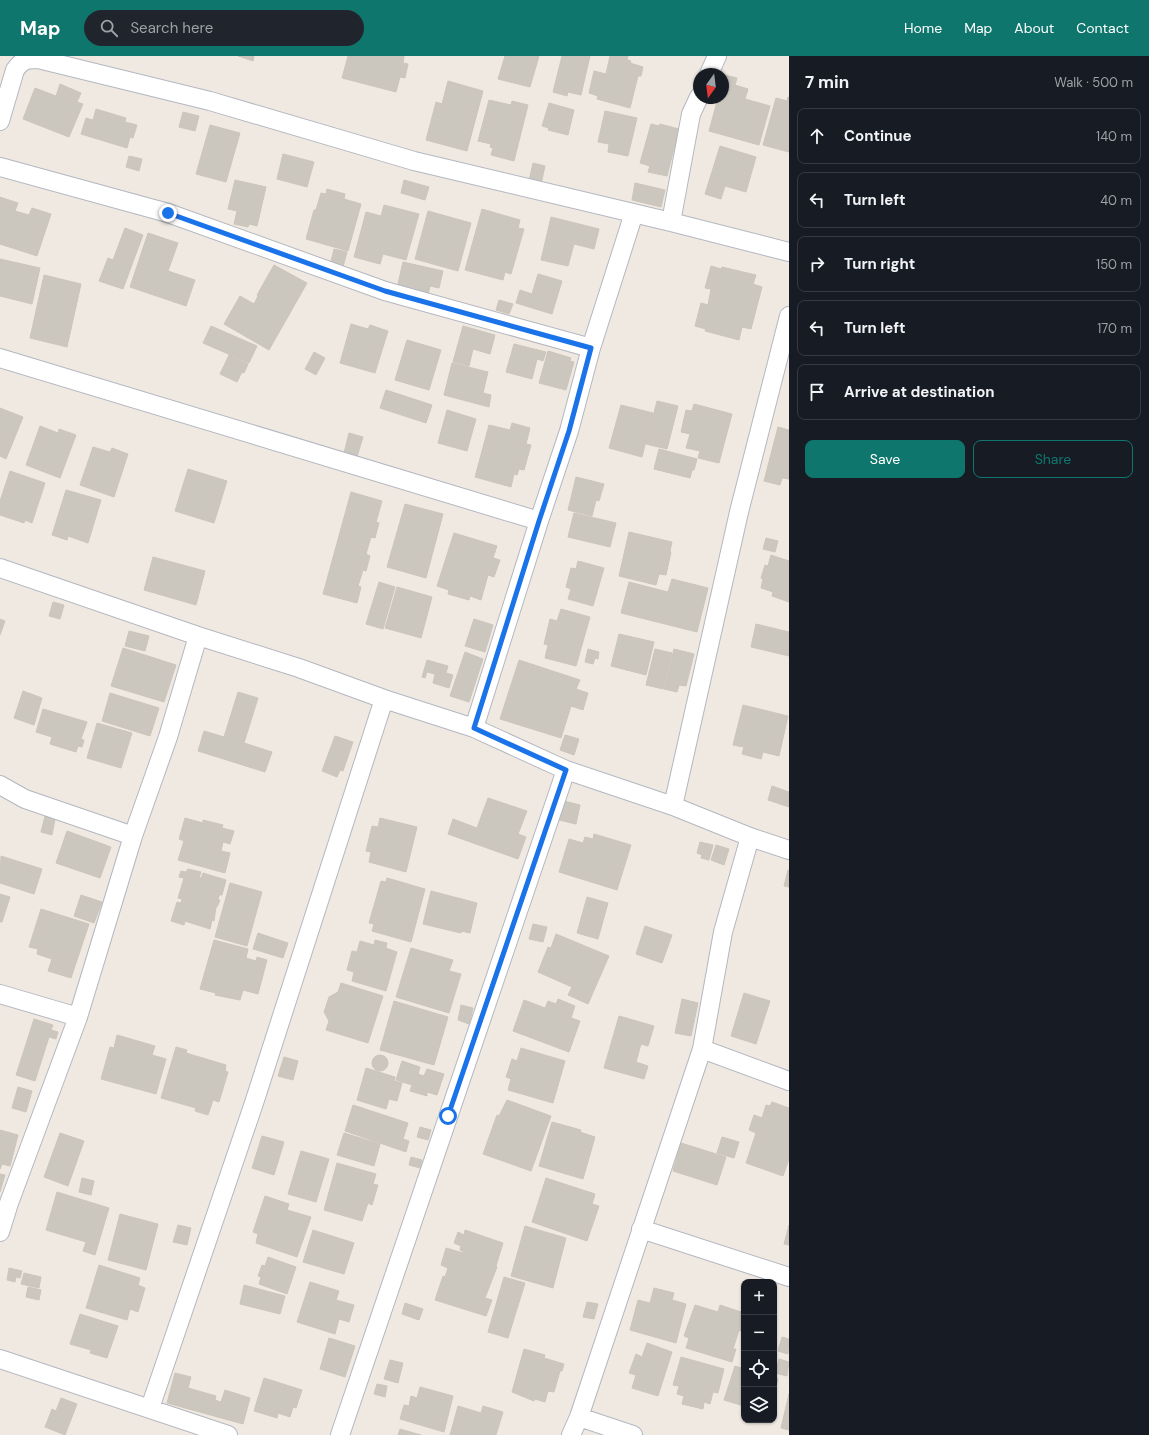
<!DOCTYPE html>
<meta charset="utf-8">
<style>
body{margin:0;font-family:"DM Sans",sans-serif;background:#20242c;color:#f1f3f6}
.controls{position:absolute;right:12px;bottom:12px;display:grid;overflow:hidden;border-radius:8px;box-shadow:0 1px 3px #0004}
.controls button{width:36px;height:36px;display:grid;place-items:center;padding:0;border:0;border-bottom:1px solid #363941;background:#171b24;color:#f1f3f6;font:20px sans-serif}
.compass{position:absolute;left:693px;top:12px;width:36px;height:36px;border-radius:50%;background:#171b24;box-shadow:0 1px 3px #0004;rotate:194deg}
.stop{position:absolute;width:12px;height:12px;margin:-9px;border:3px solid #1a73e8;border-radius:50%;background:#fff}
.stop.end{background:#1a73e8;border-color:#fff;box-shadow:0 1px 4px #0008}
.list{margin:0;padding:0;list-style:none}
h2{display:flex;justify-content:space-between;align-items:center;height:52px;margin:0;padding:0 16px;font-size:17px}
h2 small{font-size:13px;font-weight:400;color:#9ea1a6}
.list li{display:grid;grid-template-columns:26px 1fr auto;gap:12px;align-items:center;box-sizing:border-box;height:56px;margin:0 8px 8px;padding:0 8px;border:1px solid #363941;border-radius:8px}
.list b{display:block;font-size:15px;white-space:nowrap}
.list em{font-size:13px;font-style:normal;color:#9ea1a6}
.actions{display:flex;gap:8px;padding:12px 16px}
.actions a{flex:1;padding:9px 0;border:1px solid #0f766e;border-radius:8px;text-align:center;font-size:14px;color:#0f766e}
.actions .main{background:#0f766e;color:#fff}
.icon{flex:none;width:22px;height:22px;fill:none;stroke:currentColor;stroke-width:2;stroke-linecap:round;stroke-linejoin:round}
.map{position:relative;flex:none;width:789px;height:1379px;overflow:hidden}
header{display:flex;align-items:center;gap:24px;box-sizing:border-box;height:56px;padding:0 20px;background:#0f766e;color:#fff}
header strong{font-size:19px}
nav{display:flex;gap:22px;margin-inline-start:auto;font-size:14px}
.search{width:280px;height:36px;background:#20242c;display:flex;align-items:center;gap:10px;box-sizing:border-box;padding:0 14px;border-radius:22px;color:#9ea1a6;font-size:15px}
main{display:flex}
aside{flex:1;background:#171b24}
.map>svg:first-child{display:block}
.building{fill:#cbc7bf;stroke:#cbc5ba}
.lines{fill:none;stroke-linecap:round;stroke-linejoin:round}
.minor-casing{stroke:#b4b7c1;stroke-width:20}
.minor{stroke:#fff;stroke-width:18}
.route{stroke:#1a73e8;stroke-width:5}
</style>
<header>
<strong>Map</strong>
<div class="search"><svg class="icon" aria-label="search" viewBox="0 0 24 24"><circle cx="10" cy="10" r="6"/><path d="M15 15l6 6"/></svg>Search here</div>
<nav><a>Home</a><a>Map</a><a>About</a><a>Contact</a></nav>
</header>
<main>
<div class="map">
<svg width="789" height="1379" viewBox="0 0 789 1379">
<rect width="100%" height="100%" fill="#efe9e1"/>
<path class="building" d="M238 0H254L253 5Z
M348 0H404L403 7 408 8 405 22 400 21 396 36 342 22Z
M505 0H539L530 31 498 23Z
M562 0H590L581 39 568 36 567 40 553 36Z
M610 0H628L627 4 631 5 630 7 643 11 641 20H638L630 52 597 43 598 40 589 37 594 15 606 18Z
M725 19 737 22 735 29 748 33 745 43 770 50 759 89 709 75 718 42H723V26Z
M448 25 483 35 467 95 426 84 436 46 442 48Z
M60 28 81 37 77 46 83 48 69 81 23 63 35 32 56 40Z
M788 41H789V96L763 89 776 42 787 45Z
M489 44 511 49 512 45 528 49 514 105 491 99 493 92 490 91 491 88 478 85Z
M549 47 574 54 568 79 548 74 549 72 542 70Z
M96 53 126 62 125 66 137 69 133 82 130 81 127 92 81 78 86 62 93 64Z
M605 55 637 62 628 100 608 96 609 88 598 86Z
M183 56 199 60 195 75 179 71Z
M651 68 659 70 660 68 679 73 667 120 648 116 650 110 640 107Z
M210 69 240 77 226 126 196 118Z
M720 90 756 101 746 136 725 130 721 143 705 138Z
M283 98 314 106 307 131 277 123Z
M129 100 142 103 139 115 126 111Z
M533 107 545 110 541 128 529 125Z
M235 124 266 131 257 170 249 168 248 171 234 168 237 155 228 153Z
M404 124 429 131 425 144 401 137Z
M635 127 665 134 661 151 632 144Z
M327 133 345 138 344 143 361 148 348 195 306 183 314 154H316L321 137 326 138Z
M0 141 18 147 15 155 29 159 32 152 51 158 37 200 0 188Z
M384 149 419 158 406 204 383 198 380 208 354 201 366 156 381 160Z
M482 153 520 164 518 172 524 173 511 218 505 216 503 224 465 214Z
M428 155 471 167 458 215 415 203Z
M551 161 599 173 594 193 574 188 568 210 541 204Z
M125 172 143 179 123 233 99 225 108 202 113 204Z
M148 177 178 187 168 215 195 224 186 250 130 231Z
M334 193 347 196 343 211 330 209Z
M0 203 40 212 32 248 0 240Z
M403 206 443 215 439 232 430 230 428 239 397 232Z
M274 209 307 227 269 294 224 268 240 240 254 248 258 240 257 239Z
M711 210 721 213 722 211 756 219 753 228 762 231 751 273 742 271 739 284 705 275 706 273 695 270 701 247 708 249 711 233 705 232Z
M538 218 562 225 552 258 516 247 520 234 532 238Z
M44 219 81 228 67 291 30 282Z
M499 244 513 248 509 258 496 254Z
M351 268 368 273 370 269 388 275 375 317 340 307Z
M211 270 257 290 249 307 203 287Z
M463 270 495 279 490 298 473 293 469 310 453 306Z
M407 284 441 294 429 334 395 324Z
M514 288 546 296 543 305 537 303 532 323 506 316Z
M548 295 571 302 570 305 574 306 566 334 539 327Z
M314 296 325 302 316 319 305 313Z
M229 299 248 308 244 317 242 316 237 326 220 318Z
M452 307 488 316 483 337 491 339 489 351 444 339Z
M386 334 432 349 426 367 380 352Z
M657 345 678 350 667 393 646 388Z
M694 348 732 358 719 407 698 402 700 395 686 392 690 378 681 376 686 354 692 355Z
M621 349 653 357 642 401 609 392Z
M0 352 23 361 6 403 0 400Z
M447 354 476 363 467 395 438 387Z
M512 367 530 372 526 388 531 389 524 414 519 413 517 419 514 418 511 431 475 421 489 369 510 374Z
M40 370 58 377 59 373 76 379 60 422 26 409Z
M778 371 789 374V423L782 422 780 429 764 425Z
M349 377 363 381 357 401 344 397Z
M93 391 110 396 112 392 128 398 114 441 80 429Z
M659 393 697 403 694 414H692L690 422 654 413Z
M188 413 227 425 214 467 175 455Z
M10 415 45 427 32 467 25 464 24 467 0 459V445Z
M576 421 604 428 599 445 596 444 592 460 568 454Z
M66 434 101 444 88 487 68 480 67 484 52 479Z
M351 436 382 445 376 466 379 467 375 482 371 481 366 498 370 500 366 515 363 514 358 530 361 531 357 547 323 538Z
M405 448 443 458 426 522 387 511Z
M574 457 616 467 610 491 568 481Z
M629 476 672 486 670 495 671 496 666 519 659 518 656 529 619 520Z
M454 477 497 490 493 502 500 504 494 521 488 519 481 544 470 540 469 544 448 538 449 534 437 530Z
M766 482 778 485 775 496 763 493Z
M771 499 789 505V546L772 540 773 536 761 532 763 523 761 522 765 509 768 510Z
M153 501 205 515 196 549 144 534Z
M578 505 604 512 593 550 568 543 571 533 566 531 571 512 576 513Z
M672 523 708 532 697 576 621 557 629 526 668 536Z
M379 526 395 531 383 573 366 568Z
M397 531 432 541 421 582 385 572Z
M53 546 64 549 60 563 49 560Z
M561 553 590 561 576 610 545 602 548 589 544 588 550 563 557 565Z
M0 563 5 565 0 579Z
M474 563 493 569 485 596 465 590Z
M756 568 789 576V600L751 591Z
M129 575 149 580 145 595 125 590Z
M619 578 654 586 646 619 611 610Z
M123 592 176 609 164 646 111 630Z
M588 593 599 596 598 603 595 602 593 608 585 606Z
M655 593 672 597 663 633 646 629Z
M674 593 694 598 686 630 679 629 677 636 664 633Z
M465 596 483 603 469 646 450 640Z
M427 604 448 610 446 617 453 619 449 632 433 627 435 618 427 616 425 622 422 621Z
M519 604 580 624 576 633 588 637 583 654 571 650 561 682 500 663Z
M23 635 42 642 34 669 14 662Z
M238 636 258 642 244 687 272 696 265 716 198 695 204 675 224 681Z
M110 637 159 652 150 680 102 665Z
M743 649 788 660 779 700 763 696 761 703 742 698 744 691 733 689Z
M43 653 87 666 81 683 84 684 82 691 78 690 76 696 50 688 52 681 36 676Z
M97 667 132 677 121 712 87 702Z
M565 679 579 683 574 699 560 694Z
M335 680 353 686 343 715 340 714 337 721 322 715Z
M772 730 789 736V751L768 744Z
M488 742 527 755 518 778 526 781 518 803 448 778 453 763 477 772Z
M564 745 580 749 576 768 559 764Z
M45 760 55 763 52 779 41 776Z
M185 762 203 767V764L223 769 222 772 234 775 230 788 223 786 221 795 230 797 225 817 178 804 184 785 179 783Z
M380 762 417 771 406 816 369 806 371 796 366 795 372 770 378 771Z
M67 775 111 791 100 822 56 807Z
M594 778 631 789 617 834 559 816 569 783 583 787 585 781 593 783Z
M700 786 713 789 709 804 701 802 702 799 697 797Z
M716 789 729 793 724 809 711 804Z
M1 800 42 813 34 838 0 827Z
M188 813 201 816 199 822H201L203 817 226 824 222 839H219L218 844H220L217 851H216L214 865 212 864 210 873 185 865 184 869 171 865 177 846 181 847 182 843 178 842 184 822 179 821 181 815 186 816Z
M788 814H789V831L784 830Z
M387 822 425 833 411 886 372 875 374 868 369 867 381 825 386 826Z
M230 827 262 836 247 890 215 881Z
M431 835 477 847 470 877 461 875V877L423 868Z
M0 838 10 841 2 866H0Z
M81 839 102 846 94 867 74 860Z
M587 841 608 847 598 883 577 877Z
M41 853 89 868 71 922 48 915 52 903 37 898 38 893 29 891Z
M533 868 547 871 543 886 529 883Z
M645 870 672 879 662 907 636 898Z
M258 877 288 887 283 902 253 893Z
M556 878 609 900 588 948 568 939 572 931 538 916 548 891 551 892Z
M214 884 248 893 246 902 256 905 257 901 267 904 258 938 243 934 240 944 215 939 216 937 200 933Z
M375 884 387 887 386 892 397 896 386 935 352 925 354 916 347 914 352 895 357 896 360 885 374 889Z
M411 892 453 904 449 915 461 918 449 957 396 941Z
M341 927 383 940 368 987 326 974 329 965 324 956 329 941 338 936Z
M744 937 770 945 756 988 731 980Z
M558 943 575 950 571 962 580 965 569 996 513 975 524 944 545 952 548 945 556 948Z
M682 943 698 947 691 980 675 977Z
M394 945 448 961 434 1009 380 994Z
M461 949 473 952 469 968 458 964Z
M619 960 654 970 648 990 641 988 636 1006 648 1010 644 1023 604 1012Z
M34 963 53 969 51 974 58 976 56 983 49 981 35 1025 16 1019Z
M117 979 155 990 152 999 166 1003 156 1038 101 1023 110 991 114 992Z
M176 991 187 994 186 997 226 1009 225 1015 228 1016 219 1046 213 1044 208 1059 195 1055 196 1052 161 1042Z
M521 992 565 1005 553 1047 508 1034 511 1023 506 1021 512 1003 517 1005Z
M372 1007a8 8 0 1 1 16 0a8 8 0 1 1-16 0Z
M284 1001 298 1005 293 1024 278 1020Z
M402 1005 420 1011 418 1018 424 1020 427 1013 444 1018 437 1039 427 1036V1040L410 1035 412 1029 396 1024Z
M366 1012 395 1021 394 1025 402 1027 397 1045 389 1043 386 1053 357 1044Z
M18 1031 32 1035 26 1056 12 1052Z
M507 1044 551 1060 531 1115 483 1098 497 1059 499 1060Z
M772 1046 789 1052V1103L783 1120 746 1107 756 1077 749 1074 754 1059 762 1062 766 1049 770 1050Z
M353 1049 408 1067 403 1083 409 1085 406 1096 345 1075Z
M552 1066 581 1074 580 1076 595 1081 583 1123 539 1110Z
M420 1071 431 1074 428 1084 417 1081Z
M0 1074 18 1079 10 1110 2 1108 0 1113Z
M60 1077 84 1085 68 1130 44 1121Z
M344 1077 380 1088 374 1110 337 1099Z
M262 1080 284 1086 274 1119 252 1112Z
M722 1081 739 1086 734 1102 717 1097Z
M681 1087 726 1101 717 1129 673 1115Z
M301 1095 329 1103 316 1146 288 1138Z
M411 1101 422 1104 420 1112 409 1109Z
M337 1107 376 1118 373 1128 378 1129 372 1149 368 1147 362 1165 324 1154Z
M0 1118 5 1119 0 1136Z
M82 1122 94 1125 91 1139 79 1136Z
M546 1122 595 1138 592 1148 599 1150 587 1185 532 1166Z
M57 1136 109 1152 95 1199 83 1195 86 1186 46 1174Z
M265 1140 289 1148 287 1154 311 1161 297 1201 256 1187 258 1178 253 1176Z
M120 1158 158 1168 146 1214 108 1204Z
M178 1169 191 1172 187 1189 173 1186Z
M789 1169V1189L784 1188Z
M525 1170 566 1182 553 1232 511 1220Z
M313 1174 354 1187 344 1218 303 1206Z
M465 1174 503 1187 496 1210 497 1211 485 1242 492 1244 486 1260 435 1244 443 1220 445 1221 448 1212 441 1209 446 1192 463 1197 464 1196 460 1194 461 1190 454 1187 458 1176 464 1179Z
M268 1201 296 1211 287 1238 259 1228 261 1221 258 1220 262 1209 265 1210Z
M99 1209 140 1222 138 1229 145 1232 138 1256 130 1253 127 1264 86 1252Z
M9 1212 22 1215 20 1222 16 1221 15 1226 7 1224Z
M24 1217 41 1221 39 1232 21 1228Z
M504 1221 525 1227 508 1282 488 1276Z
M310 1226 339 1235 336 1244 354 1249 349 1266 339 1263 335 1278 297 1266Z
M244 1229 285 1240 280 1258 240 1248Z
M28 1231 41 1234 39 1244 26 1241Z
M654 1232 674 1237 672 1244 686 1248 676 1287 630 1274 638 1244 650 1247Z
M587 1246 598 1248 594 1263 583 1261Z
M405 1247 423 1253 419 1264 402 1258Z
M695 1249 718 1256 720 1249 744 1257V1267L741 1275 739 1274 733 1293H736L732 1306 686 1292 689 1282 684 1280Z
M80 1258 118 1270 107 1302 90 1297 91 1294 70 1288Z
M782 1281 789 1283 788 1298 778 1295Z
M329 1282 355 1290 345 1321 320 1313Z
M647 1287 672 1296 658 1340 632 1332 636 1319 629 1317 636 1298 642 1301Z
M524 1293 545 1299 544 1302 564 1308 562 1315H560L554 1336 548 1335 545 1346 535 1343 534 1345 512 1336Z
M681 1301 724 1313 718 1337 713 1336 710 1348 704 1346 703 1353 682 1348 684 1340 677 1338 679 1330 673 1329Z
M779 1303 789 1306 787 1320 775 1317Z
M390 1304 403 1307 398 1327 384 1323Z
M735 1310 744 1313V1350L724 1344Z
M175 1317 191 1321 188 1332 216 1340 215 1344 221 1346 225 1334 250 1342 243 1368 167 1347Z
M264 1322 302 1334 296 1352 293 1351 290 1361 278 1357 277 1362 254 1355Z
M774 1322 778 1323 774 1336Z
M377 1328 387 1330 385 1341 374 1338Z
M420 1331 453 1340 444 1376 400 1363 404 1349 409 1350 411 1340 417 1342Z
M789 1338V1374L781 1372Z
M61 1342 77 1348 65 1379 45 1371 52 1353 56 1355Z
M458 1350 481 1357 483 1350 503 1356 496 1379H450Z
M400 1373 421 1379H398Z"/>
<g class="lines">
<defs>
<path id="minor" d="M709 18 717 0
M0 65 15 14C22 4 26 3 38 3L210 45 414 105 671 166 789 196
M0 111 168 157 385 235 591 292
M671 166 691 58 699 41
M0 302 539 465
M0 512 198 580 299 612 384 643 474 672 566 714 673 750 750 781 789 794
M474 672 539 465 569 375 591 292 634 157
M0 729 25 743 133 780
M673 750 739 456 789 260
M0 938 78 961
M702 993 789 1025
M641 1173 789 1221
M0 1176 9 1147 78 961 133 780 168 681 198 580
M0 1303 228 1379
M150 1352 254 1047 384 643
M579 1361 633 1379
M340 1379 566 714
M571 1379 579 1361 702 993 723 876 750 781"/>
</defs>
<use href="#minor" class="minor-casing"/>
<use href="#minor" class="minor"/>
</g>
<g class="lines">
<path class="route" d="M168 157 385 235 591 292 569 375 539 465 474 672 566 714 448 1060"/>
</g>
</svg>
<div class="controls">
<button>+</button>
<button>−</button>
<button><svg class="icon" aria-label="locate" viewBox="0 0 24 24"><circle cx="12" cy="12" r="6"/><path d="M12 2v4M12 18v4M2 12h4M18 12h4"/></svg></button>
<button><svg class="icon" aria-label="layers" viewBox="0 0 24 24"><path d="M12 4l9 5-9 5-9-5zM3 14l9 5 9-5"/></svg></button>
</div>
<svg class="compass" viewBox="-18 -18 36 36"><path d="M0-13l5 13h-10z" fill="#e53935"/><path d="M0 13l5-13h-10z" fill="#9ea1a6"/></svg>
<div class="stop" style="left:448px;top:1060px"></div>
<div class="stop end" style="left:168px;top:157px"></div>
</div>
<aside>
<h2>7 min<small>Walk · 500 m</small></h2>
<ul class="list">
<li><svg class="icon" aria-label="ahead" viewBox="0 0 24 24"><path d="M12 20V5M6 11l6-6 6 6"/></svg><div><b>Continue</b></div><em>140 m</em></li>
<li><svg class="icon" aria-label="left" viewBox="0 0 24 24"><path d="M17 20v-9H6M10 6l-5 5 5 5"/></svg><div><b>Turn left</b></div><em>40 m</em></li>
<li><svg class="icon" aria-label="right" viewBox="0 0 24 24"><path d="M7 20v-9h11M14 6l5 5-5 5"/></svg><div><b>Turn right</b></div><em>150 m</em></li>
<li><svg class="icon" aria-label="left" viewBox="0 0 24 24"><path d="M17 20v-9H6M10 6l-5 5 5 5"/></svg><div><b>Turn left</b></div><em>170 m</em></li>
<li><svg class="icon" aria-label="arrive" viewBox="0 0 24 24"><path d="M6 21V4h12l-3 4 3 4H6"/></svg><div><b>Arrive at destination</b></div></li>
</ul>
<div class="actions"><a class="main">Save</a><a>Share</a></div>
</aside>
</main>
